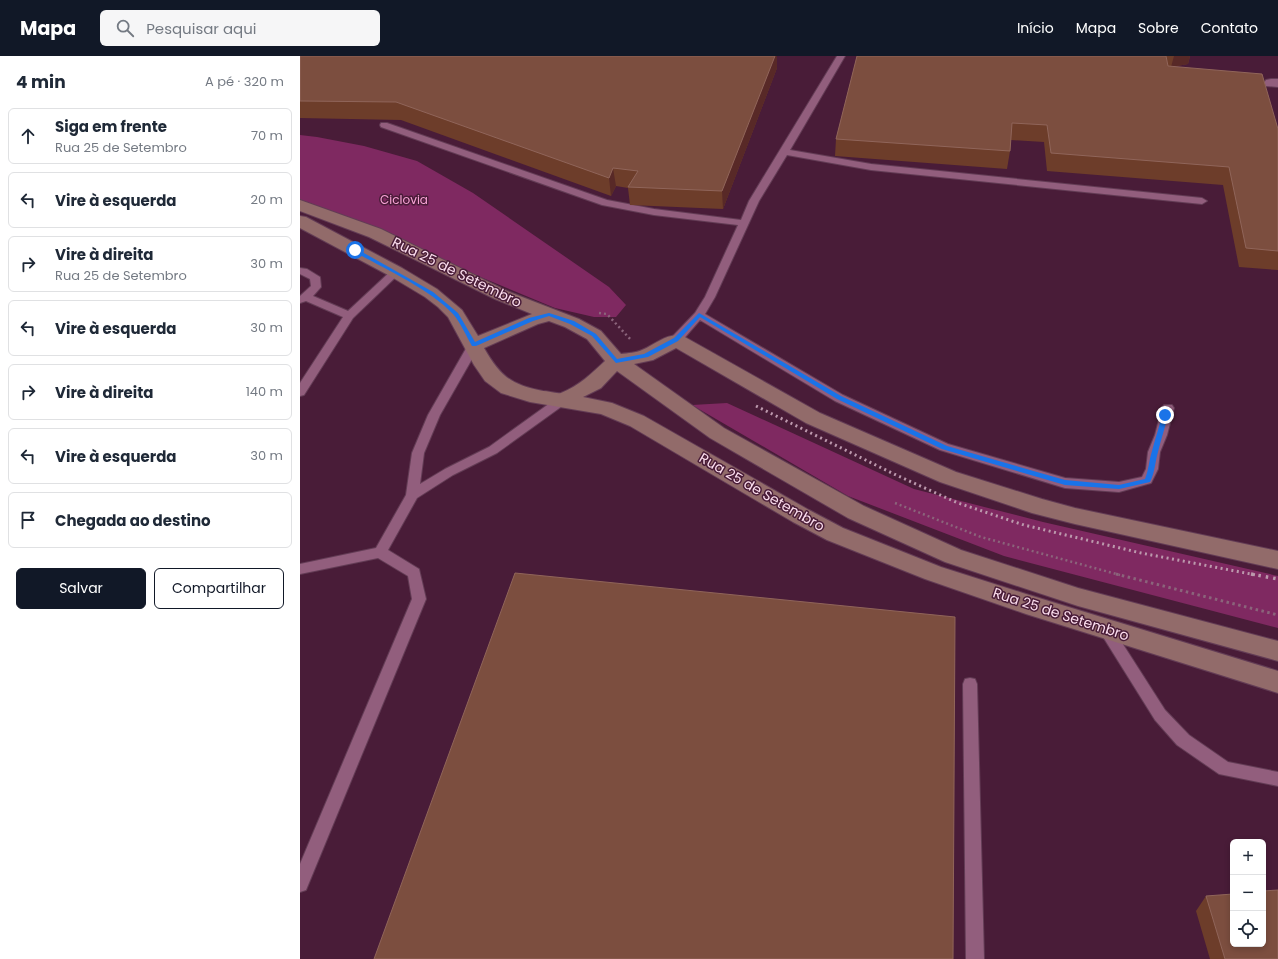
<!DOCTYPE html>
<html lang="pt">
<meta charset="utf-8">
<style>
body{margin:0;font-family:Poppins,sans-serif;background:#f6f6f7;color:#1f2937}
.controls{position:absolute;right:12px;bottom:12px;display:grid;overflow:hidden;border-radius:6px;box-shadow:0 2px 6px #0003}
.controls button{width:36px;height:36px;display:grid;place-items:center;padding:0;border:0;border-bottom:1px solid #e0e1e3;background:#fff;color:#1f2937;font:20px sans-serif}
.stop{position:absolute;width:12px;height:12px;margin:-9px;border:3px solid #1a73e8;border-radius:50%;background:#fff}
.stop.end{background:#1a73e8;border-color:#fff;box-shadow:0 1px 4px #0008}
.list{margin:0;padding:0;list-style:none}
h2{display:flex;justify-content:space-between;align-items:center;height:52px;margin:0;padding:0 16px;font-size:17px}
h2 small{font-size:13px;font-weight:400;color:#747a83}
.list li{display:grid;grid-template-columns:26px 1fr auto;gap:12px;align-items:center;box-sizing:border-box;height:56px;margin:0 8px 8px;padding:0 8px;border:1px solid #e0e1e3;border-radius:6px}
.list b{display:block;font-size:15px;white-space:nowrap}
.list p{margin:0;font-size:13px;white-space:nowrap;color:#747a83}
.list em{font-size:13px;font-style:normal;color:#747a83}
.actions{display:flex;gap:8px;padding:12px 16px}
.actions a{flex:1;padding:9px 0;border:1px solid #111827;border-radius:6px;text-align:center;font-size:14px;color:#111827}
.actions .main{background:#111827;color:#fff}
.icon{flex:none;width:22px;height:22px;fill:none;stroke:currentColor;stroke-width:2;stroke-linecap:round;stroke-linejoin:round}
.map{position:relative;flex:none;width:978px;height:903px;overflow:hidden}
header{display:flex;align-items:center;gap:24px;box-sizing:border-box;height:56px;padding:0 20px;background:#111827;color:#fff}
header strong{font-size:19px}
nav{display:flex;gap:22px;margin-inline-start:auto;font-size:14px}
.search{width:280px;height:36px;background:#f6f6f7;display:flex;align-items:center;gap:10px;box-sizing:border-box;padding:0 14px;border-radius:6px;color:#747a83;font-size:15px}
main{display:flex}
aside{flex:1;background:#fff}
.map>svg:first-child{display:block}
.green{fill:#7f2961}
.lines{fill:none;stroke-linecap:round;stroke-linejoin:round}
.lane-casing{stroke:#633c55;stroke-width:2}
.street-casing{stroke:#633c55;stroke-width:2}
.secondary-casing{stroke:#633c55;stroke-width:2}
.path-far1{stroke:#8b647b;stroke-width:2.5;stroke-dasharray:2 3;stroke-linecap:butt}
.path{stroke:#8b647b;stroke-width:3;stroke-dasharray:2.5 3.5;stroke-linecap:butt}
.lane{fill:#925e7d;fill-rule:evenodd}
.street{fill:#925e7d;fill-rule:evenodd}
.secondary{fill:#926b6a;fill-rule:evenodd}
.rail-far1{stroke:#bc99ad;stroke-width:3;stroke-dasharray:2 3.5;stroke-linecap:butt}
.rail{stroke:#bc99ad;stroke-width:3.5;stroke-dasharray:2.5 5;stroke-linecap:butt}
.wall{fill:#6d3d2a}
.shaded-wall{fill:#582927}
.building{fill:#7c4e3f;stroke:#90655a}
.route{fill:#1a73e8}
.labels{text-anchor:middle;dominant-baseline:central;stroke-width:3;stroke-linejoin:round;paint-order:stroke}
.far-park-label{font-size:12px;fill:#faa4d7;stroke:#491c38}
.street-label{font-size:14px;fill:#fcdeee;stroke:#491c38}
</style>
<header>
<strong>Mapa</strong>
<div class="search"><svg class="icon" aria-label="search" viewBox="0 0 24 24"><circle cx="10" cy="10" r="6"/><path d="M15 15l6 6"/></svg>Pesquisar aqui</div>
<nav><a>Início</a><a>Mapa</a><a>Sobre</a><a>Contato</a></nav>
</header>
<main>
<aside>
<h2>4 min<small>A pé · 320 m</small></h2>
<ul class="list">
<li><svg class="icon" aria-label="ahead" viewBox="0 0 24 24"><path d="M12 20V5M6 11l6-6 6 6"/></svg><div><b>Siga em frente</b><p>Rua 25 de Setembro</p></div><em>70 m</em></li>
<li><svg class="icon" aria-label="left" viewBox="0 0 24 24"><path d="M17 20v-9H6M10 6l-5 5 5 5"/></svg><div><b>Vire à esquerda</b></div><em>20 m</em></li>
<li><svg class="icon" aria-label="right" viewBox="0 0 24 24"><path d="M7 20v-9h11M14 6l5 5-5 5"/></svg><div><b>Vire à direita</b><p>Rua 25 de Setembro</p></div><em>30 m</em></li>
<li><svg class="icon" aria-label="left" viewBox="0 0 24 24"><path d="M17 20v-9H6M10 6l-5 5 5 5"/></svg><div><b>Vire à esquerda</b></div><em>30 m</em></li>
<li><svg class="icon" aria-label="right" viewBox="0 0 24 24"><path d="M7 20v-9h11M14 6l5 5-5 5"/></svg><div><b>Vire à direita</b></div><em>140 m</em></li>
<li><svg class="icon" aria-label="left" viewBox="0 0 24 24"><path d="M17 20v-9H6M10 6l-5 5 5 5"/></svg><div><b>Vire à esquerda</b></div><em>30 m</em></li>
<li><svg class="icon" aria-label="arrive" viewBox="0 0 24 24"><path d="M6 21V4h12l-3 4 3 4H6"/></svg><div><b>Chegada ao destino</b></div></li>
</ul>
<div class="actions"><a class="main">Salvar</a><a>Compartilhar</a></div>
</aside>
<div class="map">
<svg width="978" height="903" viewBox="0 0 978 903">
<rect width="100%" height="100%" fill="#491c38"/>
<path class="green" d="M0 79 17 81 64 90 117 105 173 137 309 231 326 249 316 261H294L255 252 0 146Z
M427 347 614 433 743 466 978 520V572L704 500 548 440 392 349Z"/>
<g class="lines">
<defs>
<path id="lane" d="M537 0H545L490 94 571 108 902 142 907 145 902 148 571 114 487 99 459 145 415 241 405 258 543 339 648 388 765 422 819 426 842 421 846 413 848 396 855 379 862 352 864 349H872L874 352 867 379 860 396 858 413 851 427 819 436 765 432 640 394 535 345 400 264 380 287H372L370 284 372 281 395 257 405 241 438 169 354 159 302 149 81 71 80 69 81 67H87L307 144 354 153 441 164 449 145Z
M0 212 7 213 20 221 21 231 13 240 48 255 92 214H100L101 216 53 262 4 339 0 340V327L43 261 6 245 0 247V240L11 230 10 223 0 218Z
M174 285 178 286 180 289 140 359 124 397 120 428 145 413 189 391 257 342H265L267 345 265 348 197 397 153 419 117 442 88 494 119 513 126 543 6 834 0 836V808L112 543 108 520 78 502 0 518V508L76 492 106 439 112 397 128 359 168 289 170 286Z
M805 566 810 568 865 654 889 679 928 706 978 716V730L919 718 877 689 855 664 800 576 798 572 800 568Z
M670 622 675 623 677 628 684 903H666L663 628 665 623Z"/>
<path id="street" d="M971 23H978V31L966 30 964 27 966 24Z"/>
<path id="secondary" d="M0 144 81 173 207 235 279 263 301 275 321 298C328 297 336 297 342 294 356 288 368 276 383 280L520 357 656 416 742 443 775 452 978 495V513L775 468 732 457 640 426 506 367 376 292 353 304 334 308 424 372 564 450 661 494 778 532 978 585V605L778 550 645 506 548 462 410 382 317 315 301 332 283 341 312 347 344 360 509 454 543 472 641 511 726 538 978 615V637L726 558 625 523 527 484 493 466 330 370 301 358 230 346 201 337 185 325 174 309 148 261 138 251 125 241 90 220 0 172V160L6 161 102 212 137 233 162 254 178 280 232 258 195 243 69 181 0 155ZM249 265 265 271 287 283 305 305C292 317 279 330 261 337 256 338 248 335 243 335 211 329 200 320 184 292L238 268Z"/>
</defs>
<use href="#lane" class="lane-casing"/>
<use href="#street" class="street-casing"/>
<use href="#secondary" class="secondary-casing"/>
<path class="path-far1" d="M299 257 307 258 331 284
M595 447 681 481 820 519"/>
<path class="path" d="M816 518 978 559"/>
<use href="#lane" class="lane"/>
<use href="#street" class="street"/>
<use href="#secondary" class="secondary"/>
<path class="rail-far1" d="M456 350 596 419 658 447 724 469 841 497 956 519"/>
<path class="rail" d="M951 518 978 523"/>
</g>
<path class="wall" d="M0 0 477 12 423 153 330 149 328 132 316 130 311 140 101 64 0 62Z
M557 0H890L888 8 871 11 978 73V214L939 211 923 129 747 115 744 86 711 84 710 95 707 113 535 100 536 83Z
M906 840 978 903H910L896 855Z"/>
<path class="shaded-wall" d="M475 0H477V12L423 153 422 135Z
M874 0H890L888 8 871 11Z
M313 112 316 130 311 140 309 122Z"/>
<path class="building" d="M0 0H475L422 135 328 131 338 115 313 112 309 122 96 46 0 45Z
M557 0H866L868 10 962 18 978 73V195L946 192 929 111 751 97 747 69 712 67 710 95 536 83Z
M215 517 655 561 653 903H74Z
M978 834V903H925L906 840 933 838V888H963V835Z"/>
<path class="route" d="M55 192 133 236 158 257 175 286 229 262 249 257 274 265 296 278 317 303 344 298 374 282 399 257 541 340 647 390 765 424 819 429 845 423C849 413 849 404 852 395 855 383 859 372 862 359L865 357 868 359C865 372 861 383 858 396 855 406 855 416 850 426L819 433 765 429 642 393 537 343 400 261 378 285 348 301 316 307 292 280 270 268 249 260 233 265 176 290H172C166 280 161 267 153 258 130 233 83 212 53 195V193Z"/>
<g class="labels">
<g class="far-park-label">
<text x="104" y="143">Ciclovia</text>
</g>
<g class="street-label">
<text transform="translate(157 216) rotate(26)">Rua 25 de Setembro</text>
<text transform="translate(462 436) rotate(30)">Rua 25 de Setembro</text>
<text transform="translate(761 558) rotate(18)">Rua 25 de Setembro</text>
</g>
</g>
</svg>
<div class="controls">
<button>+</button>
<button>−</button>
<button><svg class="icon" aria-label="locate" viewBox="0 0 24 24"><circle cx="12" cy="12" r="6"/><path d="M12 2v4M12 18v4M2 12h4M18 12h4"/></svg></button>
</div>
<div class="stop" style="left:55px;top:194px"></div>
<div class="stop end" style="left:865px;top:359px"></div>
</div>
</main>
